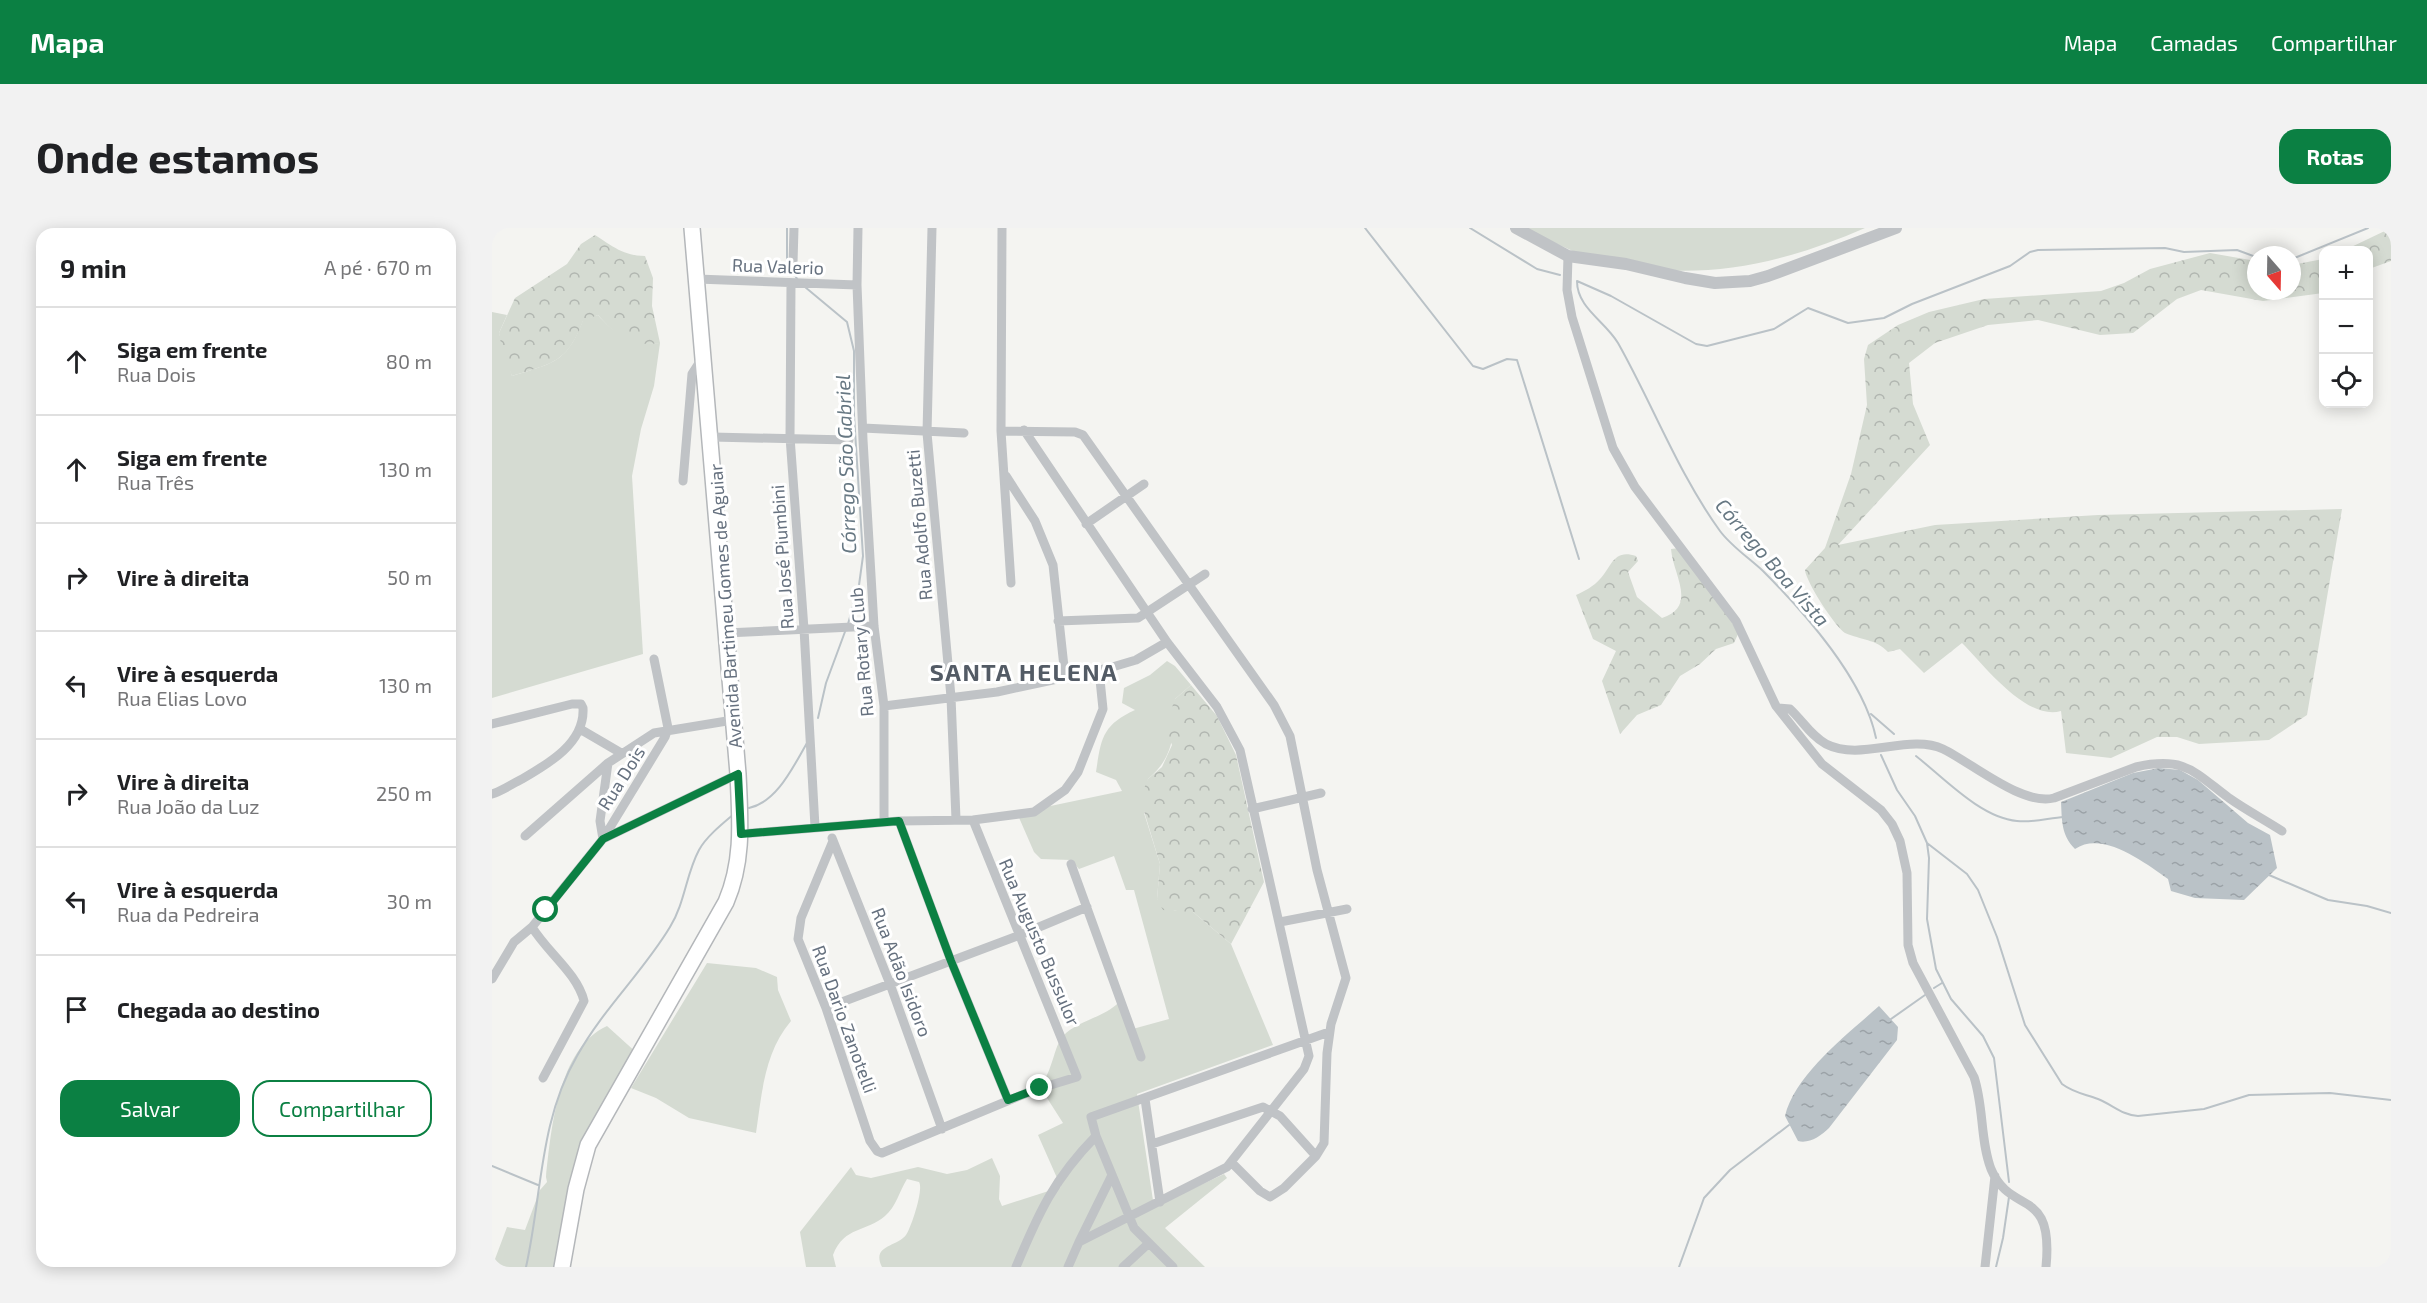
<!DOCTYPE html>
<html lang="pt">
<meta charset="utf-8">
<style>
body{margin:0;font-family:"Exo 2",sans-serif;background:#f2f2f2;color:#202124}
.controls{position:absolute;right:18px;top:18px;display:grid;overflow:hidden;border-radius:12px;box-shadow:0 3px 15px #0003}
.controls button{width:54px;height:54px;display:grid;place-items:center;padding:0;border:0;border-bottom:2px solid #e0e0e0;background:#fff;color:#202124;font:30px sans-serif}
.compass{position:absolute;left:1755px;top:18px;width:54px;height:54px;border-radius:50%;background:#fff;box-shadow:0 3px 15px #0003;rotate:160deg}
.stop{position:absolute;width:18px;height:18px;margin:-14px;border:4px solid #0b8043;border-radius:50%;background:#fff}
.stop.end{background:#0b8043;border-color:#fff;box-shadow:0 2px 6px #0008}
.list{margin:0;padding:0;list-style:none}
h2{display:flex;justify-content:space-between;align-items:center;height:78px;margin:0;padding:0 24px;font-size:26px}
h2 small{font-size:20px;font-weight:400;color:#757577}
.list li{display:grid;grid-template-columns:39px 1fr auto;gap:18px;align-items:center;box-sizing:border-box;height:108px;padding:0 24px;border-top:2px solid #e0e0e0}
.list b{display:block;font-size:22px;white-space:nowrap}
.list p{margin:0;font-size:20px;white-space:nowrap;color:#757577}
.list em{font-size:20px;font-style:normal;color:#757577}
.actions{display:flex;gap:12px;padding:18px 24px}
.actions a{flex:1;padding:14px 0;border:2px solid #0b8043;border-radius:18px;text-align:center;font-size:21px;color:#0b8043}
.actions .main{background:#0b8043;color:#fff}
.icon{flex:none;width:33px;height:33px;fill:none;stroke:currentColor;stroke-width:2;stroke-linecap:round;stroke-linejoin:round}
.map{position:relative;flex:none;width:1899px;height:1039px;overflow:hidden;border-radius:18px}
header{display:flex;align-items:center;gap:36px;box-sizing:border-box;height:84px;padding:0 30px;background:#0b8043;color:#fff}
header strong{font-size:28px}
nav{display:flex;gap:33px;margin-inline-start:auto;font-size:21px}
.intro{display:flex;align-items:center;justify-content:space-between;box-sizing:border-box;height:144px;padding:0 36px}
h1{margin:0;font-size:42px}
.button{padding:15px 27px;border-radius:18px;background:#0b8043;color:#fff;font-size:21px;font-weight:700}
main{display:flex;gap:36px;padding:0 36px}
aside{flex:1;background:#fff;border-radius:18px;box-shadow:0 3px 15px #0003}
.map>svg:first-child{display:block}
.green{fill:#d5dbd2}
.forest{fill:url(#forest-crowns)}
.water{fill:url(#water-ripples)}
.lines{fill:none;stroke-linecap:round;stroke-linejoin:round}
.stream{stroke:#bac2c7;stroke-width:2}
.primary-casing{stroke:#b4b7ba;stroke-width:18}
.minor{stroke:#c0c3c6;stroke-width:9}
.tertiary{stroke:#c0c3c6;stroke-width:12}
.primary{stroke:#fff;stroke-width:15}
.route{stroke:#0b8043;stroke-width:8}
.labels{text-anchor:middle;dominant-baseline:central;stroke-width:6;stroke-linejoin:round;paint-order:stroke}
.street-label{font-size:18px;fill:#66717f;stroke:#fff}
.water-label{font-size:20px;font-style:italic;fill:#677883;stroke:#fff}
.district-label{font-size:24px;font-weight:bold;letter-spacing:1.5px;fill:#535b65;stroke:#fff}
</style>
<header>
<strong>Mapa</strong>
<nav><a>Mapa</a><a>Camadas</a><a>Compartilhar</a></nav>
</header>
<div class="intro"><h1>Onde estamos</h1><a class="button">Rotas</a></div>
<main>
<aside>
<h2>9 min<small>A pé · 670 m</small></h2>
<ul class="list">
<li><svg class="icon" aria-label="ahead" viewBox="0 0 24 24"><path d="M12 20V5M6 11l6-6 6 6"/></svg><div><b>Siga em frente</b><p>Rua Dois</p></div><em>80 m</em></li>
<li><svg class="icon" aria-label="ahead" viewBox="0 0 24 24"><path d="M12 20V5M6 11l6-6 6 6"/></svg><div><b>Siga em frente</b><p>Rua Três</p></div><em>130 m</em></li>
<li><svg class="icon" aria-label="right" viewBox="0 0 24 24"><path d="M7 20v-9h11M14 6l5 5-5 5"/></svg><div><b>Vire à direita</b></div><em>50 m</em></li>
<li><svg class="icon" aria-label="left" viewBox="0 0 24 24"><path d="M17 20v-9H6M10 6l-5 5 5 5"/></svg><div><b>Vire à esquerda</b><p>Rua Elias Lovo</p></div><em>130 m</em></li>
<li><svg class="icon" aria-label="right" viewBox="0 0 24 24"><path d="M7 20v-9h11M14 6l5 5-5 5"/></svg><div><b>Vire à direita</b><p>Rua João da Luz</p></div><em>250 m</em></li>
<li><svg class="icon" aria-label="left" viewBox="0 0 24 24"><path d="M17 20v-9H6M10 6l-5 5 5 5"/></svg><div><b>Vire à esquerda</b><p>Rua da Pedreira</p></div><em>30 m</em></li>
<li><svg class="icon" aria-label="arrive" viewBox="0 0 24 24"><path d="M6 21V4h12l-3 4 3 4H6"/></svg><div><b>Chegada ao destino</b></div></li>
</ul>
<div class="actions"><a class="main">Salvar</a><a>Compartilhar</a></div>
</aside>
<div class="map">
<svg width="1899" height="1039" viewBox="0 0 1899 1039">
<defs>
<pattern id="forest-crowns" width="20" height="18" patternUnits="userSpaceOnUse" patternTransform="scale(1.5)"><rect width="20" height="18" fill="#d5dbd2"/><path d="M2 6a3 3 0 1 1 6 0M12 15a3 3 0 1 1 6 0" fill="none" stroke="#b1b6b0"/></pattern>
<pattern id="water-ripples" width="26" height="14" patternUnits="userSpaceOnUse" patternTransform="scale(1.5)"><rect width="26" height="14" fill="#bac2c7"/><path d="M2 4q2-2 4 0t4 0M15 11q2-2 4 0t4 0" fill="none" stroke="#9ba2a7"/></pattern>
</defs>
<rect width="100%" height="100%" fill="#f4f4f1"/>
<path class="green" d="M1031 0H1373C1288 37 1209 54 1116 35 1091 30 1055 10 1031 0Z
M0 84 15 87 7 105 20 148C61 135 75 135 91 92L106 87C122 106 143 118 168 115L162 158 149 201 140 248 151 426 0 470Z
M675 433 683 438 699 457 683 471C681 505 684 527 656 551L652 585 668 636 665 671 683 683 692 681 701 684 739 716 781 817 645 866 662 979 732 946 735 950 673 1000 713 1039H390C379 1017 405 1019 414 1007 419 1000 432 961 427 954L415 951C407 964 404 979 393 988 375 1004 352 998 341 1027L344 1039H314L308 1004 359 939 364 947 379 950 426 939 455 946 475 942 500 930 508 948 507 971 510 978 569 959 546 907 571 895 548 859C561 842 562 818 571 808 586 792 612 790 627 774L637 802 677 791 642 662H634L622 628 587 641 579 632 549 631 542 624 525 585 630 563 624 552 604 544C609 511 610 497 643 482L630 475 632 460 658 447Z
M215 735 264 740 285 749 286 762 299 793C272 825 270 865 264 905L197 890 164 870 139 860Z
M115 798 146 826 102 902 71 1039H0L15 999 33 1002 48 962 55 954 54 949C59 902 66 820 115 798Z"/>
<path class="forest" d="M1899 0V33L1877 41 1876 22H1853Z
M103 7C120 18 132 28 153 28L161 50 160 78 168 115C136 119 126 109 106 87L91 93C75 135 61 135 20 148L11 126 7 105 23 70 75 36 89 16Z
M1718 25 1764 33V63H1800V37L1831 31V65L1771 73 1709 62 1685 71 1641 105 1608 107 1546 92 1496 97 1443 115 1417 135 1421 176 1438 217 1346 317 1443 297 1606 287 1850 281 1815 487 1777 512 1707 516 1685 509H1665L1619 530 1574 525 1569 483C1534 493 1492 437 1470 415L1432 445 1408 421 1396 424C1384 411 1369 412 1353 405 1344 400 1314 354 1313 342L1333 320 1359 246 1375 177 1372 131 1376 117 1406 97 1437 84 1492 71 1609 63 1632 55 1658 41Z
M1188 320 1219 354 1246 406 1242 415 1224 421 1208 436 1188 448 1169 477 1145 487 1128 506 1110 453 1124 423 1101 411 1084 367C1093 363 1102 358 1108 351 1119 340 1121 320 1144 328L1146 333 1136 344 1145 369 1170 390C1206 378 1181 347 1179 321Z
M699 457 725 488 744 527 772 654 739 716 701 684 671 682 665 671 668 636 648 570 656 551 670 539 680 517 673 499 683 471Z"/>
<path class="water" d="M1667 540 1688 542 1706 552 1756 595 1778 607 1785 640 1752 672 1703 670 1679 663 1676 651C1653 635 1611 602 1583 621 1569 607 1570 592 1569 574L1641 545Z
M1387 778 1406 799 1405 812 1337 900C1329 908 1317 916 1306 913L1293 888C1303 846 1356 806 1387 778Z"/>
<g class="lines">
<path class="stream" d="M295 0V31L305 51
M873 0 981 138 991 141 1015 131 1025 132 1087 331
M978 0 1045 41 1068 47
M1800 31 1876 0
M313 59 355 94 362 123V187L371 328 367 357 356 396
M1379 486 1402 506
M326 490 334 455 354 401
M1384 510C1372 452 1313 385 1271 343 1257 330 1239 318 1228 303 1186 245 1161 177 1126 115 1113 93 1085 80 1085 53L1119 68 1204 116 1215 118 1282 101 1316 80 1356 95 1392 90 1420 76 1518 38 1538 24 1546 22 1673 20 1692 24 1745 22 1764 29
M1389 527 1405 562 1423 588 1435 615 1437 630 1435 691 1444 741 1459 771 1491 808 1502 830 1517 954
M1424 528C1452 550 1489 590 1525 593 1540 595 1557 590 1572 589
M257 580C285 574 301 539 315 515
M1435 615 1475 646 1486 662 1505 709 1533 797 1570 856C1582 865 1593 866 1606 871 1621 877 1630 887 1646 888L1712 881 1757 867 1838 865 1899 872
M1777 647 1836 672 1875 678 1899 685
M1442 760 1450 755
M1399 791 1433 767
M0 938 46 957
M34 1039C50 968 47 893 85 828 111 781 151 744 178 699 193 675 194 646 207 622 214 609 230 596 242 586
M1187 1039 1212 970 1238 942 1297 897
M1504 1039 1511 1010 1517 969"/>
<defs>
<path id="primary" d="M70 1039 84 961 96 917 234 674C252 632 248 591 246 546L200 0"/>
</defs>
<use href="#primary" class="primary-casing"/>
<path class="minor" d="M366 0 365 57 371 212 382 398 392 478V594
M440 0 435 205 459 469 464 591
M510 0 509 203 519 355
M1076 28 1075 62 1080 89 1121 220 1143 259 1244 393 1284 478 1330 536 1389 582 1400 596 1408 613 1415 645 1416 717 1421 735 1482 849C1492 879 1488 912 1499 941 1519 989 1562 957 1554 1039
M301 35 302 0
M205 51 365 57
M299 56 298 209 312 401 323 599
M371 200 472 205
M532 202 675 414 725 479 748 522 817 828 812 841 735 939 587 1014 620 947
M509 203 583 204 591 207 782 477 798 508 825 642 854 750 839 796 835 825 832 915 824 928 792 960 778 969 768 963 739 934
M220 209 357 212
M514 248 543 293 561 337 573 448
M191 253 200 146 211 129
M594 296 652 256
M566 393 646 390 713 346
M234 405 382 398
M392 478 505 464 617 440 644 432 675 414
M1286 480 1298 481C1310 492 1319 508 1334 516 1369 534 1417 505 1451 521 1480 535 1530 578 1562 570L1644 539C1693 528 1702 544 1737 570 1754 582 1773 592 1790 603
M0 496 80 476H89L91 480C93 515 56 536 30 551 20 556 10 563 0 566
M88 501 129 525
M760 581 829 565
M407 593 459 733 516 872
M249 606 407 593 481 592 542 584 573 562 586 544 611 481 607 442
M33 608 116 535
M340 610 398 756 450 901
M111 611 108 593 116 535 162 505 241 492
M111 611 246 546
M341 613 309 690 306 711 334 780 378 913 385 923 390 925 542 862 585 849 481 592
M579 636 649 829
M788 694 855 681
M0 751 22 714 40 699
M334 780 528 707 595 679
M51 850 92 773C85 745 55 724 40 699L111 611 173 509 176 500 162 431
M653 871 668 974
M604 908 642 1000 681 1039
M660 916 771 879 788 888 824 928
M524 1039C547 984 562 951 604 908L599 889 837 804
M576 1039 587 1014
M631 1039 657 1015
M1493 1039 1503 948"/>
<path class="tertiary" d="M1024 0 1076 28 1134 36 1193 50 1223 55 1258 53 1276 48 1404 0"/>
<use href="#primary" class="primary"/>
</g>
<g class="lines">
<path class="route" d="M54 682 111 611 246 546 249 606 407 593 459 733 516 872 548 860"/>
</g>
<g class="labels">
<g class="street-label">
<text transform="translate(286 38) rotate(2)">Rua Valerio</text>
<text transform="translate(427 297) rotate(-95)">Rua Adolfo Buzetti</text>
<text transform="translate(290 329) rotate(-94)">Rua José Piumbini</text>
<text transform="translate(233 378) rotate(-94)">Avenida Bartimeu Gomes de Aguiar</text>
<text transform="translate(369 424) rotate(-95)">Rua Rotary Club</text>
<text transform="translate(129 550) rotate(-58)">Rua Dois</text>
<text transform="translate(548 714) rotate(67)">Rua Augusto Bussulor</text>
<text transform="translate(410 744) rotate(69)">Rua Adão Isidoro</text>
<text transform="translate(353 791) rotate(70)">Rua Dario Zanotelli</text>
</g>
<g class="water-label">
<text transform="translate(353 236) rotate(-92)">Córrego São Gabriel</text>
<text transform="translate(1281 334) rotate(49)">Córrego Boa Vista</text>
</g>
<g class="district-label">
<text x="532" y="443">SANTA HELENA</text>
</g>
</g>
</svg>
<div class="controls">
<button>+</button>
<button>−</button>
<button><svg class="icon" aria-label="locate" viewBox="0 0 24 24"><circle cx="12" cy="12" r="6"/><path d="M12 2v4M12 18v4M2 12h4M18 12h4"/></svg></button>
</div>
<svg class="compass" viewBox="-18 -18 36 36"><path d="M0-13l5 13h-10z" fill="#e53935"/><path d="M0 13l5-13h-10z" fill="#757577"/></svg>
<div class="stop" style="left:54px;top:682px"></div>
<div class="stop end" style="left:548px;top:860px"></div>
</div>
</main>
